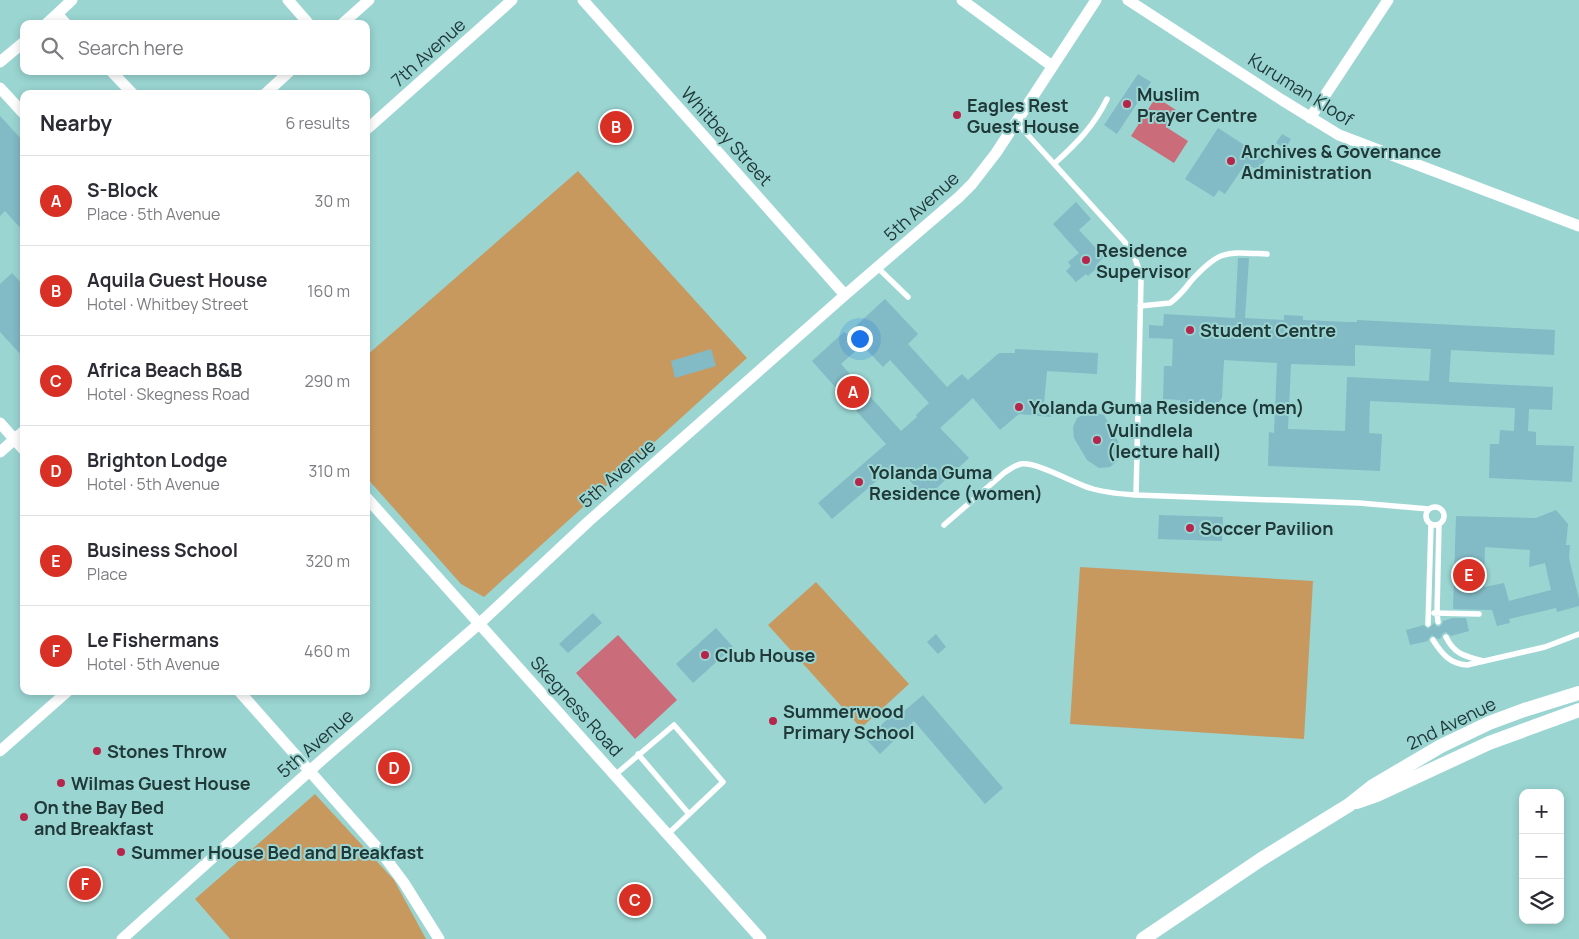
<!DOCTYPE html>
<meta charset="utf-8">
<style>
body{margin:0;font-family:Manrope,sans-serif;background:#f2f2f3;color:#2b2b33}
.controls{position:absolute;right:15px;bottom:15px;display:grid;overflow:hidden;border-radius:10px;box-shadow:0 2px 8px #0003}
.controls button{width:45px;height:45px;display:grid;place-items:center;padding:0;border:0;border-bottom:1px solid #e1e1e2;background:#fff;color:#2b2b33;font:25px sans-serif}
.you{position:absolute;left:859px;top:338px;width:18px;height:18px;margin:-12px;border:4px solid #fff;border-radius:50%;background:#1a73e8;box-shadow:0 0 0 8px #1a73e833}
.badge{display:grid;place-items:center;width:32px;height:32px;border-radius:50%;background:#d93025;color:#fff;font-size:16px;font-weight:700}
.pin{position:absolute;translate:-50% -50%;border:2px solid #fff;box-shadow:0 1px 5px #0006}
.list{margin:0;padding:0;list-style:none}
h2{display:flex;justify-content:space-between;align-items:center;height:65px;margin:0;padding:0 20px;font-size:21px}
h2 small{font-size:16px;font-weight:400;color:#7c7c81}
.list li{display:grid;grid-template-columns:32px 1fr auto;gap:15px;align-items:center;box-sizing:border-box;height:90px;padding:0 20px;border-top:1px solid #e1e1e2}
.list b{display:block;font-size:19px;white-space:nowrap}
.list p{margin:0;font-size:16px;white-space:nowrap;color:#7c7c81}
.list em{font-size:16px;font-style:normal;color:#7c7c81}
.icon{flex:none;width:28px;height:28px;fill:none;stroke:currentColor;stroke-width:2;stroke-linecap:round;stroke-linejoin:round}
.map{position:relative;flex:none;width:1579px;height:939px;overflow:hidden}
.search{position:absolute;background:#fff;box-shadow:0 2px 8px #0003;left:20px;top:20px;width:350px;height:55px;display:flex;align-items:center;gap:12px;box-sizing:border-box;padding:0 18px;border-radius:10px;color:#7c7c81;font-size:19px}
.panel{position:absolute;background:#fff;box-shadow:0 2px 8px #0003;left:20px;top:90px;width:350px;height:605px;border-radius:10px}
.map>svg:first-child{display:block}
.green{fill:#c8995f}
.water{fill:#cb6c7b}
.building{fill:#82bac5;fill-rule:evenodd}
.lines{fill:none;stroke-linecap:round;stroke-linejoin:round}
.service{stroke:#fff;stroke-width:5.5}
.minor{stroke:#fff;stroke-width:11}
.tertiary{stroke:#fff;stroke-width:14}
.poi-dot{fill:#b6254c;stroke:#9ad5d2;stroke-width:2}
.labels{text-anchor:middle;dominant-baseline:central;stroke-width:4;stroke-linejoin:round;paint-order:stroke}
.street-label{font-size:18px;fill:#203837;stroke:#9ad5d2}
.poi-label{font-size:18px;font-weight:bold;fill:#203837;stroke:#9ad5d2;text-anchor:start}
</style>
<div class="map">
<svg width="1579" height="939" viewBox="0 0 1579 939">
<rect width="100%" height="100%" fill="#9ad5d2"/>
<path class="green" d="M578 171 747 358 484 597 461 584 366 477V356Z
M1080 567 1313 581 1304 739 1070 724Z
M816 582 909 684 861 728 768 625Z
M315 794 394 880 426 939H230L195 899Z"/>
<path class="water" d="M1156 97 1176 110 1166 127 1188 141 1174 163 1131 136Z
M618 635 677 700 635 739 576 673Z"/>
<path class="building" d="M1138 74 1151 82 1117 134 1104 125Z
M0 116 24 142V232L5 211 0 216Z
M1218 128 1266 159 1258 171 1246 163 1225 194 1219 190 1214 197 1185 179Z
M1282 134 1291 139 1285 149 1276 143Z
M1076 202 1091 219 1079 230 1104 257 1097 264 1099 266 1088 276 1086 274 1076 282 1066 271 1071 266 1068 262 1079 253 1053 224Z
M1238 258H1249L1245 318 1284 320V315L1303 316V320L1348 322H1357V320L1555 330 1554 355 1451 350 1449 382 1553 387 1552 410 1529 409 1528 431 1536 432V445L1574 446 1572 482 1489 478 1490 444H1499L1500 430 1514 431 1515 408 1370 401 1369 433 1382 434 1380 471 1268 466 1269 432 1274 433 1277 363 1224 360 1222 398 1213 409 1180 407V400L1163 399 1164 366H1172L1173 339 1149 338V325L1163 326 1164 314 1235 318ZM1355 345 1431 349 1429 381 1347 377 1345 431 1288 429 1291 364 1355 366Z
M12 273 24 286V358L0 332V284Z
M885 299 918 334 908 344 947 387 962 374 968 380 999 353H1015V349L1098 353 1097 374 1047 371 1044 403 1052 404 1051 417 1019 414 1000 430 973 398 940 428 969 458 926 498 895 465 832 519 818 503 886 444 812 361 844 332 847 334ZM862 345 883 367 890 360 929 403 916 415 917 417 901 431 841 364Z
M711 349 716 366 675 378 671 361Z
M1086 413H1096L1104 415 1119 443 1121 453 1117 461 1110 467 1099 468 1087 460 1074 438 1073 427 1077 418Z
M1556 510 1568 524 1566 545H1570L1569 558 1579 599V606L1557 612 1556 608 1509 619 1510 623 1497 626 1492 610 1453 609 1456 516 1536 518ZM1485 547 1530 550 1529 567 1545 563 1551 590 1509 601 1504 583 1484 587Z
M1159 515 1223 517 1222 541 1158 539Z
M593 613 602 623 568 653 559 644Z
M1453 618H1466L1469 631 1451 636 1446 632 1442 634 1441 638 1438 639 1432 635 1429 638 1428 641 1410 645 1406 630 1424 625 1428 629 1434 623 1436 626 1439 627 1442 624 1443 621Z
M716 628 733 647 693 683 676 664Z
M936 634 946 647 938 654 927 642Z
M923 695 1003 788 985 804 914 721 880 754 866 739 893 714 897 717Z"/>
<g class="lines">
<path class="service" d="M1055 163C1077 143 1094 126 1107 99
M878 268 908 297
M1140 306 1170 303C1178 297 1185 289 1191 281 1220 249 1226 252 1267 254
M1136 495 1359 503 1429 509
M1426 516a9 9 0 1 1 18 0a9 9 0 1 1-18 0Z
M944 525 1004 473C1010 469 1015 465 1021 464 1038 462 1073 483 1090 488 1105 493 1121 494 1136 495L1141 281C1139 265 1134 254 1124 241L1016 122
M1434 613 1479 614
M1438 622 1437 613 1439 524
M1428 624 1431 524
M1446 637C1455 655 1465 656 1483 661
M1433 640C1442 654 1450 664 1467 665L1545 647 1579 634
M638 754 689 814
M615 775 674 725 723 782 668 834"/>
<path class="minor" d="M288 0 309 24
M583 0 845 295
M962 0 1052 66
M1128 0 1282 100 1339 135 1579 226
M57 14 72 0
M46 24 57 14 66 24
M342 24 369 0
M0 62 24 42
M111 71 133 94
M0 88 24 114
M265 94 290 71
M1310 118 1388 0
M366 130 512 0
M0 423 24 450
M0 452 24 431
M366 497 761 939
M239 691 381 852 404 883 439 939
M0 751 68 691
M122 939 323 759 480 623 589 521 845 295 959 197 972 184 996 153 1096 0"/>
<path class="tertiary" d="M1357 802 1377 795 1489 743 1579 710
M1143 939 1260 860 1349 805 1373 786 1441 746 1489 723 1524 710 1579 693"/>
</g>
<g class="poi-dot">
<circle cx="1127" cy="104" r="5"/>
<circle cx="957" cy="115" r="5"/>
<circle cx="1231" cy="161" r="5"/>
<circle cx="1086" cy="260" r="5"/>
<circle cx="1190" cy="330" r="5"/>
<circle cx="1019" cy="407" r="5"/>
<circle cx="1097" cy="440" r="5"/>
<circle cx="859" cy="482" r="5"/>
<circle cx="1190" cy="528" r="5"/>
<circle cx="705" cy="655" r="5"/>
<circle cx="773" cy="721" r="5"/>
<circle cx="97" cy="751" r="5"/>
<circle cx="61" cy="783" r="5"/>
<circle cx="24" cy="817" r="5"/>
<circle cx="121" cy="852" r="5"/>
</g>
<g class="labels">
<g class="street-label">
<text transform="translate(428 52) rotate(-42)">7th Avenue</text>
<text transform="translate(1301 89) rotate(32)">Kuruman Kloof</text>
<text transform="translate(727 136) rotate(48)">Whitbey Street</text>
<text transform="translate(921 206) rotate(-42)">5th Avenue</text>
<text transform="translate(617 473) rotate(-41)">5th Avenue</text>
<text transform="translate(577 706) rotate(48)">Skegness Road</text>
<text transform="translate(1451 723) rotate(-26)">2nd Avenue</text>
<text transform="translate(315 743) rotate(-41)">5th Avenue</text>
</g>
<g class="poi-label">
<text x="1137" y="94">Muslim<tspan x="1137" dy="21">Prayer Centre</tspan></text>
<text x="967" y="105">Eagles Rest<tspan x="967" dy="21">Guest House</tspan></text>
<text x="1241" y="151">Archives &amp; Governance<tspan x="1241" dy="21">Administration</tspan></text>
<text x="1096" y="250">Residence<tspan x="1096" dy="21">Supervisor</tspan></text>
<text x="1200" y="330">Student Centre</text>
<text x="1029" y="407">Yolanda Guma Residence (men)</text>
<text x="1107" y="430">Vulindlela<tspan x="1107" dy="21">(lecture hall)</tspan></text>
<text x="869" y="472">Yolanda Guma<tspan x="869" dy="21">Residence (women)</tspan></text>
<text x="1200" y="528">Soccer Pavilion</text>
<text x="715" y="655">Club House</text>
<text x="783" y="711">Summerwood<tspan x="783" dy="21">Primary School</tspan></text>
<text x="107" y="751">Stones Throw</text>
<text x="71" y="783">Wilmas Guest House</text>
<text x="34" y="807">On the Bay Bed<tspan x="34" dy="21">and Breakfast</tspan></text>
<text x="131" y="852">Summer House Bed and Breakfast</text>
</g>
</g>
</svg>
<div class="controls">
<button>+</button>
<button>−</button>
<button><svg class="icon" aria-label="layers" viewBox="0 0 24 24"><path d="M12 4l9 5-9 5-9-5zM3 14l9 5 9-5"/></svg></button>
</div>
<div class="you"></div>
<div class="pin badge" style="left:853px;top:392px">A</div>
<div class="pin badge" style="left:616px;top:127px">B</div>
<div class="pin badge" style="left:635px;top:900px">C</div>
<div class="pin badge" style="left:394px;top:768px">D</div>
<div class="pin badge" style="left:1469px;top:575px">E</div>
<div class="pin badge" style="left:85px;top:884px">F</div>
<div class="search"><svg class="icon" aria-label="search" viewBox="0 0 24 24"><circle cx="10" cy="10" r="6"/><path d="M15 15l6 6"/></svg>Search here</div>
<section class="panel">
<h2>Nearby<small>6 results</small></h2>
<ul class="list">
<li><span class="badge">A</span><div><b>S-Block</b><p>Place · 5th Avenue</p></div><em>30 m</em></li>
<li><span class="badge">B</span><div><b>Aquila Guest House</b><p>Hotel · Whitbey Street</p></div><em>160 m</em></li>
<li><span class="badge">C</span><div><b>Africa Beach B&amp;B</b><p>Hotel · Skegness Road</p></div><em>290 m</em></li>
<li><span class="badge">D</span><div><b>Brighton Lodge</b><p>Hotel · 5th Avenue</p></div><em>310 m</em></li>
<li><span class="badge">E</span><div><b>Business School</b><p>Place</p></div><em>320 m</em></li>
<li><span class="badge">F</span><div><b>Le Fishermans</b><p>Hotel · 5th Avenue</p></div><em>460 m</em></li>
</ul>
</section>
</div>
